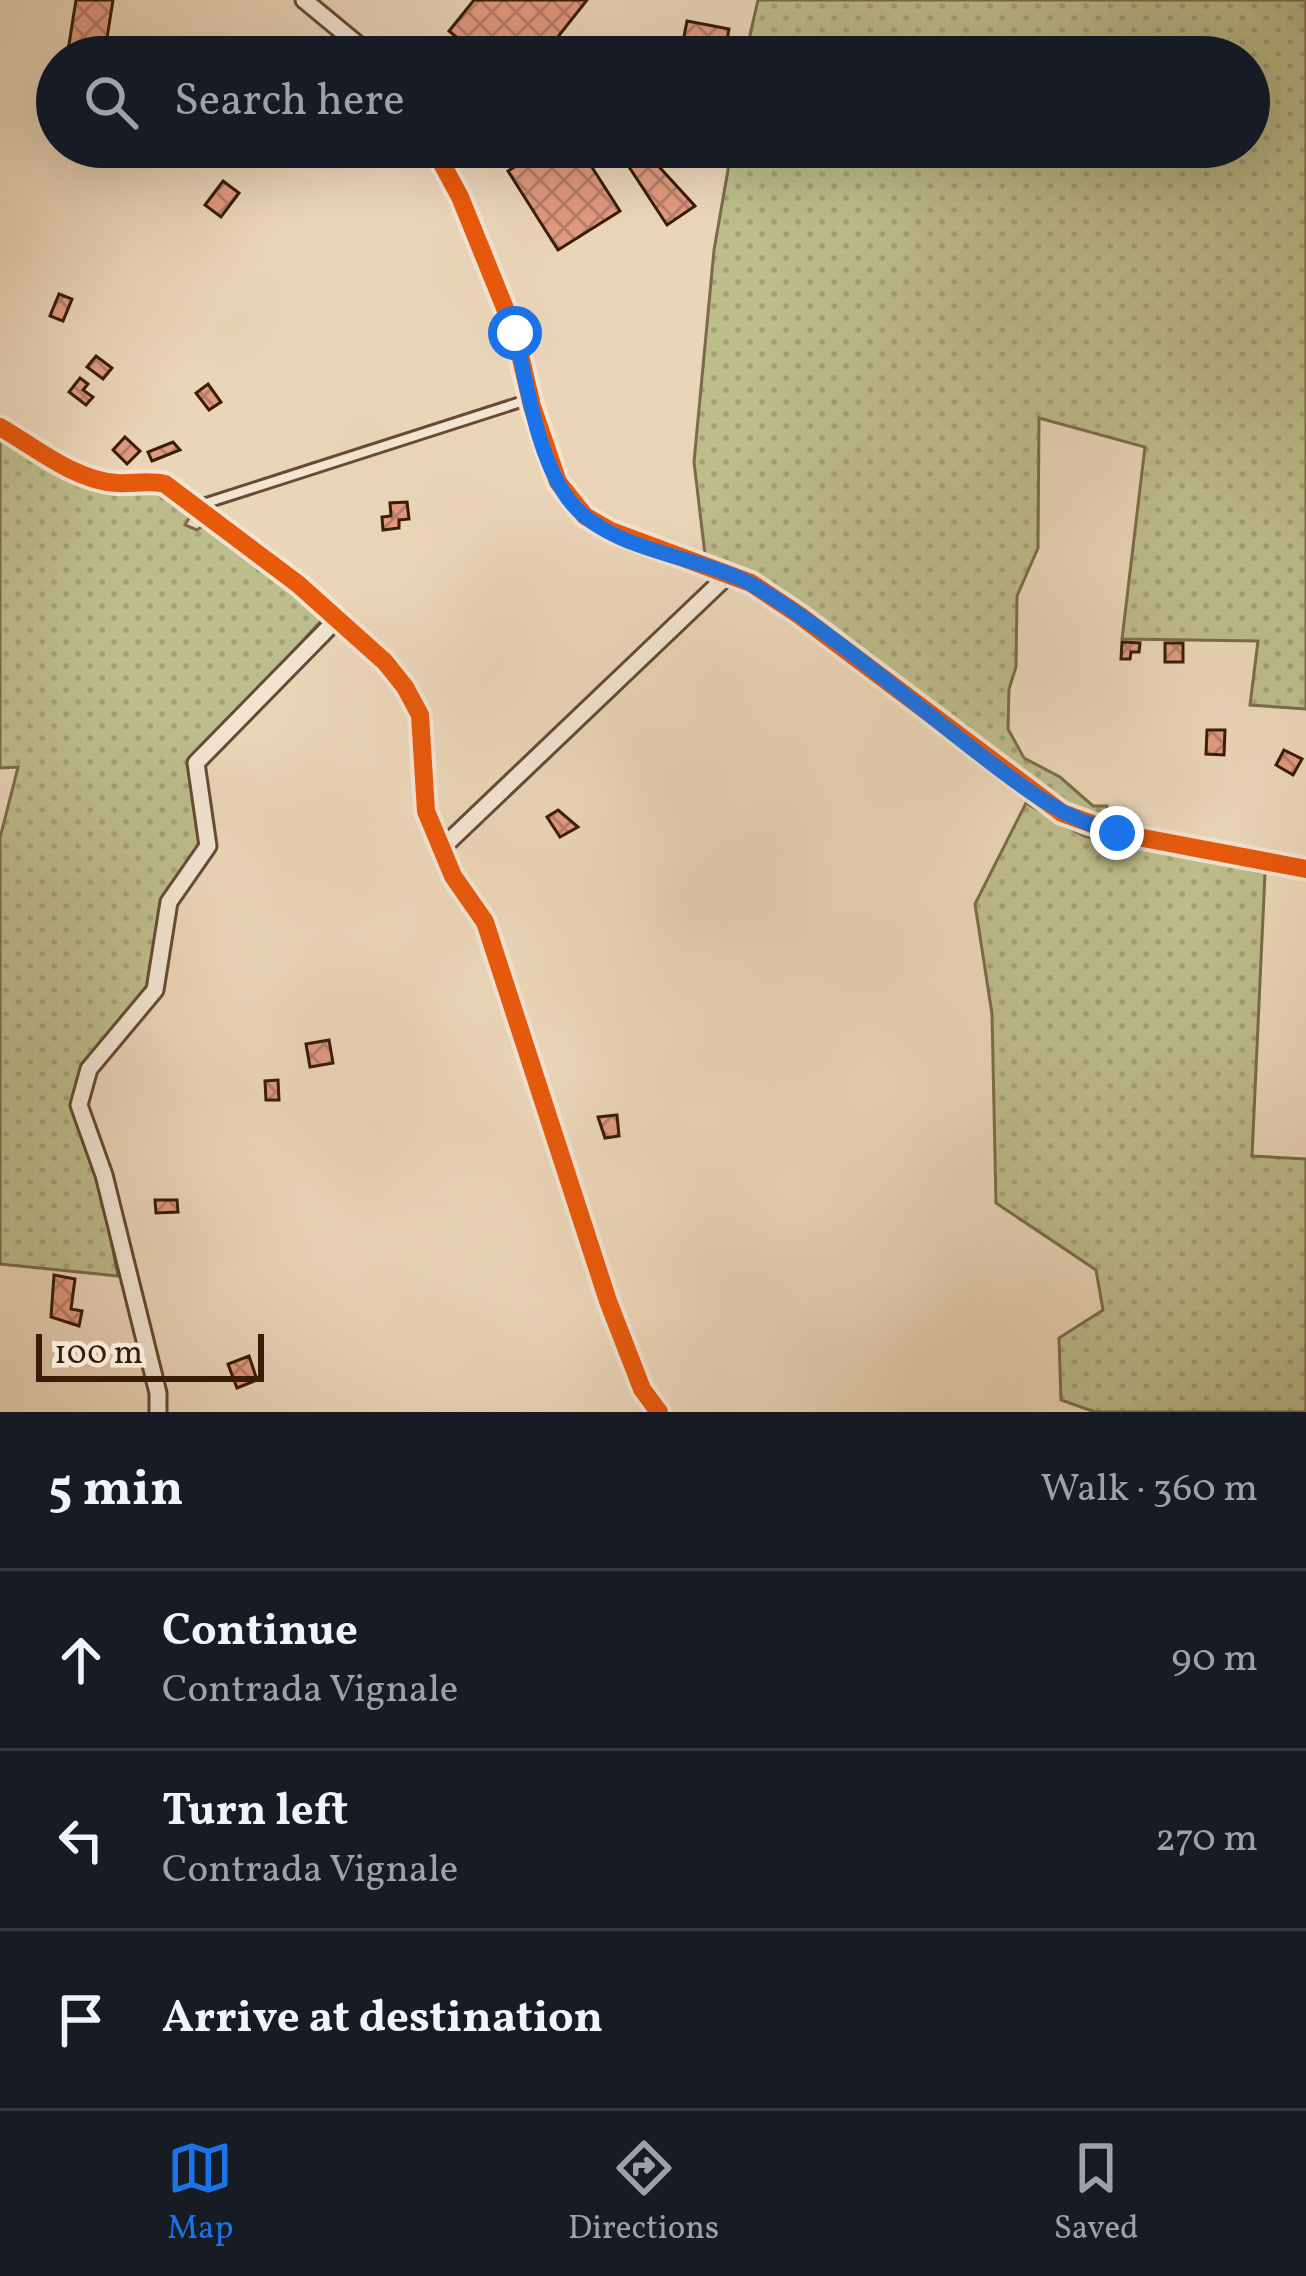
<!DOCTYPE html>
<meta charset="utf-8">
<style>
body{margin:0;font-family:Vollkorn,serif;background:#242831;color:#f1f3f6}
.scale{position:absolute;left:36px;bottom:30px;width:228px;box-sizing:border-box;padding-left:12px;border:6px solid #381d07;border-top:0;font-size:33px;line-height:42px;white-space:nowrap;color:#381d07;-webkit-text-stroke:9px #f2e4d1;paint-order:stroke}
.stop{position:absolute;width:36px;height:36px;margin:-27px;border:9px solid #1a73e8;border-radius:50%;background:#fff}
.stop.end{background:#1a73e8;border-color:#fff;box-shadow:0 3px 12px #0008}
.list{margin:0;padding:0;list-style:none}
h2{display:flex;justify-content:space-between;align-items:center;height:156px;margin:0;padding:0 48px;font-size:51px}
h2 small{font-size:39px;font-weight:400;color:#9ea1a6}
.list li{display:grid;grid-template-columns:78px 1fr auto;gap:36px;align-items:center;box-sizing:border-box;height:180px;padding:0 48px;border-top:3px solid #363941}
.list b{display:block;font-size:45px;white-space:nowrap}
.list p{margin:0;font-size:39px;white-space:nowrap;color:#9ea1a6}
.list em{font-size:39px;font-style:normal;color:#9ea1a6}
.icon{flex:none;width:66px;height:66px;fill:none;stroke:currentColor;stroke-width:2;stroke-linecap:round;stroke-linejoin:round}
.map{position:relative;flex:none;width:1306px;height:1412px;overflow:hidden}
.search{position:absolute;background:#171b24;box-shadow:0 12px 48px #0002;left:36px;right:36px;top:36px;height:132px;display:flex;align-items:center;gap:30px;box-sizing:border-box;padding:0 42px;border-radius:66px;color:#9ea1a6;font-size:45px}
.sheet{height:696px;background:#171b24}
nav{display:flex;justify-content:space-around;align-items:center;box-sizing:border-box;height:168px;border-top:3px solid #363941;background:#171b24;font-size:33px;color:#9ea1a6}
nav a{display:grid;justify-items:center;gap:6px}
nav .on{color:#1a73e8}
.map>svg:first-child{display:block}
.grass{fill:url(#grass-dots);stroke:#7a6c49;stroke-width:3}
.building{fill:url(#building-cross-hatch);stroke:#381d07;stroke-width:3}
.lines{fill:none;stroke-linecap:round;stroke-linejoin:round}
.lane-casing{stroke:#654b33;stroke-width:14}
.street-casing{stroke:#654b33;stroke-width:21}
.lane{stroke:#f2e4d1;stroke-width:8}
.street{stroke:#f2e4d1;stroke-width:15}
.cycleway-casing{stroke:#f2e4d1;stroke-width:26}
.cycleway{stroke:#e8590c;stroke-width:18}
.route{stroke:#1a73e8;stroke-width:15}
</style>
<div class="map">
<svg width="1306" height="1412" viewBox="0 0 1306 1412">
<defs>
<pattern id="grass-dots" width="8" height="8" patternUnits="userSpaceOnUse" patternTransform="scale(3)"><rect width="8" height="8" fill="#bdbc8b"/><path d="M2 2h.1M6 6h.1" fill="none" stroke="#a3a176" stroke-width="1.8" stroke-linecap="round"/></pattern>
<pattern id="building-cross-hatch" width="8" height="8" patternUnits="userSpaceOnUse" patternTransform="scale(3)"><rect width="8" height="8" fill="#e19a80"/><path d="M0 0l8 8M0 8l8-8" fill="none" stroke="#b77d67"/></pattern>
</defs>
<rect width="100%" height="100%" fill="#ebd5b8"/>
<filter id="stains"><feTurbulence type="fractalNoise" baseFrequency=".00167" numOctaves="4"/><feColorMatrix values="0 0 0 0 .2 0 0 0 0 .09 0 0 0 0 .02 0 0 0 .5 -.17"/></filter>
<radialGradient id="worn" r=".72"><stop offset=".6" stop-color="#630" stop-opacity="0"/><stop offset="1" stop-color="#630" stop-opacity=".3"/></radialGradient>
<path class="grass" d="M758 0H1306V709L1250 705 1258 641 1122 639 1145 447 1039 418 1038 548 1017 596 1016 667 1009 689 1008 729 1024 758 1060 777 1093 806H1107V822L1072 810 1037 789 798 603 752 576 706 563 694 462 714 250 732 147H1249V57H745Z
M0 436 72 479 104 491 153 489 172 497 192 513 185 525 197 530 207 523 215 525 323 619 190 762 201 845 161 902 150 992 82 1066 74 1106 99 1178 118 1276 0 1264V838L18 767 0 768Z
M1026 803 1084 836 1265 873 1252 1156 1306 1159V1412H1095L1061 1400 1059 1338 1103 1310 1096 1270 996 1203 992 1014 975 904Z"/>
<path class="building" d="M76 0H113L104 57H67Z
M474 0H587L542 57H481L449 31Z
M687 21 729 29 724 57H680Z
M546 147H579L620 211 558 250 508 171Z
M616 147H641L695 206 667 225Z
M223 181 239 193 221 217 205 205Z
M59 294 72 299 63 321 50 316Z
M96 356 112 368 103 379 87 367Z
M80 378 88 384 83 390 93 397 86 405 69 392Z
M208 384 221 402 209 410 196 393Z
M125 437 140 451 127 464 113 450Z
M173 442 180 450 152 461 148 452Z
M407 502 409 519 399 520V528L383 530 382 517 391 516 390 503Z
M1122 642 1140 643 1139 652H1131L1130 659H1121Z
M1165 643H1183V662H1165Z
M1207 730H1225L1224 755 1206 754Z
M1284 750 1302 759 1293 775 1276 765Z
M558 810 578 827 560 837 547 817Z
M329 1040 333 1063 310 1067 306 1044Z
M278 1080 279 1100H266L265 1081Z
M617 1115 619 1136 605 1138 598 1117Z
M155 1200H177L178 1212 156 1213Z
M54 1275 75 1279 71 1309 82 1311 79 1326 51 1317Z
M249 1356 257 1380 237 1388 228 1364Z"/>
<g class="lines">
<defs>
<path id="lane" d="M197 506 530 399"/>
<path id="street" d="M304 0 373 57
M433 147 460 197 515 333 532 406 558 482 585 516 611 531 751 583 799 615 1062 813 1117 833 1306 869
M0 427C35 447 74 480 116 483 133 484 148 480 165 484L298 584 385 662 405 687 420 715 426 811 453 876 485 922 608 1301 642 1389 659 1412
M443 847 727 576
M158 1412V1393L104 1175 79 1105 89 1069 155 990 169 902 208 846 196 763 338 618"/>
</defs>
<use href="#lane" class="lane-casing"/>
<use href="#street" class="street-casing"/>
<use href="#lane" class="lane"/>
<use href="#street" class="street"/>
<defs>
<path id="cycleway" d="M433 147 460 197 515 333 532 406 558 482 585 516 611 531 751 583 799 615 1062 813 1117 833 1306 869
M0 427C35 447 74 480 116 483 133 484 148 480 165 484L298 584 385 662 405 687 420 715 426 811 453 876 485 922 608 1301 642 1389 659 1412"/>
</defs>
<use href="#cycleway" class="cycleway-casing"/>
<use href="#cycleway" class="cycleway"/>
</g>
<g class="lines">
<path class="route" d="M515 333C527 385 538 464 573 505 614 553 705 556 756 587 831 632 899 692 969 746 1016 782 1058 818 1117 833"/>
</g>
<rect width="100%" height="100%" filter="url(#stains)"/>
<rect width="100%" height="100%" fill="url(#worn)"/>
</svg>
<div class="scale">100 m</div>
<div class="stop" style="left:515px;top:333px"></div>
<div class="stop end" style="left:1117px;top:833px"></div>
<div class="search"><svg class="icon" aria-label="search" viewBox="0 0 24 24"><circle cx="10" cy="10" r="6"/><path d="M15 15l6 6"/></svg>Search here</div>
</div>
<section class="sheet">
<h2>5 min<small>Walk · 360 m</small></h2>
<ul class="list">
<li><svg class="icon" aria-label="ahead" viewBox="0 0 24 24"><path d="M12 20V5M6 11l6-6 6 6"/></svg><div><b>Continue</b><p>Contrada Vignale</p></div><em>90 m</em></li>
<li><svg class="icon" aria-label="left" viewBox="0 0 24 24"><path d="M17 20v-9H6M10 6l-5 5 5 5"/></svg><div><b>Turn left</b><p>Contrada Vignale</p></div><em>270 m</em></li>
<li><svg class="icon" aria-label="arrive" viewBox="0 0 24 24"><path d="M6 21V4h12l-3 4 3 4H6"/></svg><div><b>Arrive at destination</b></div></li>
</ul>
</section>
<nav>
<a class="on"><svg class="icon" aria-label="map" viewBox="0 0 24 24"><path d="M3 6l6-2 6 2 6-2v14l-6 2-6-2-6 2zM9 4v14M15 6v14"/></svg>Map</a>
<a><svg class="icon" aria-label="directions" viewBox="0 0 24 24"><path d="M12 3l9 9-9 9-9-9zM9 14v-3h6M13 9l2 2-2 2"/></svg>Directions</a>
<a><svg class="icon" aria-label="saved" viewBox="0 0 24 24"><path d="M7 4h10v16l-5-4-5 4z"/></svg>Saved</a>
</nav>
